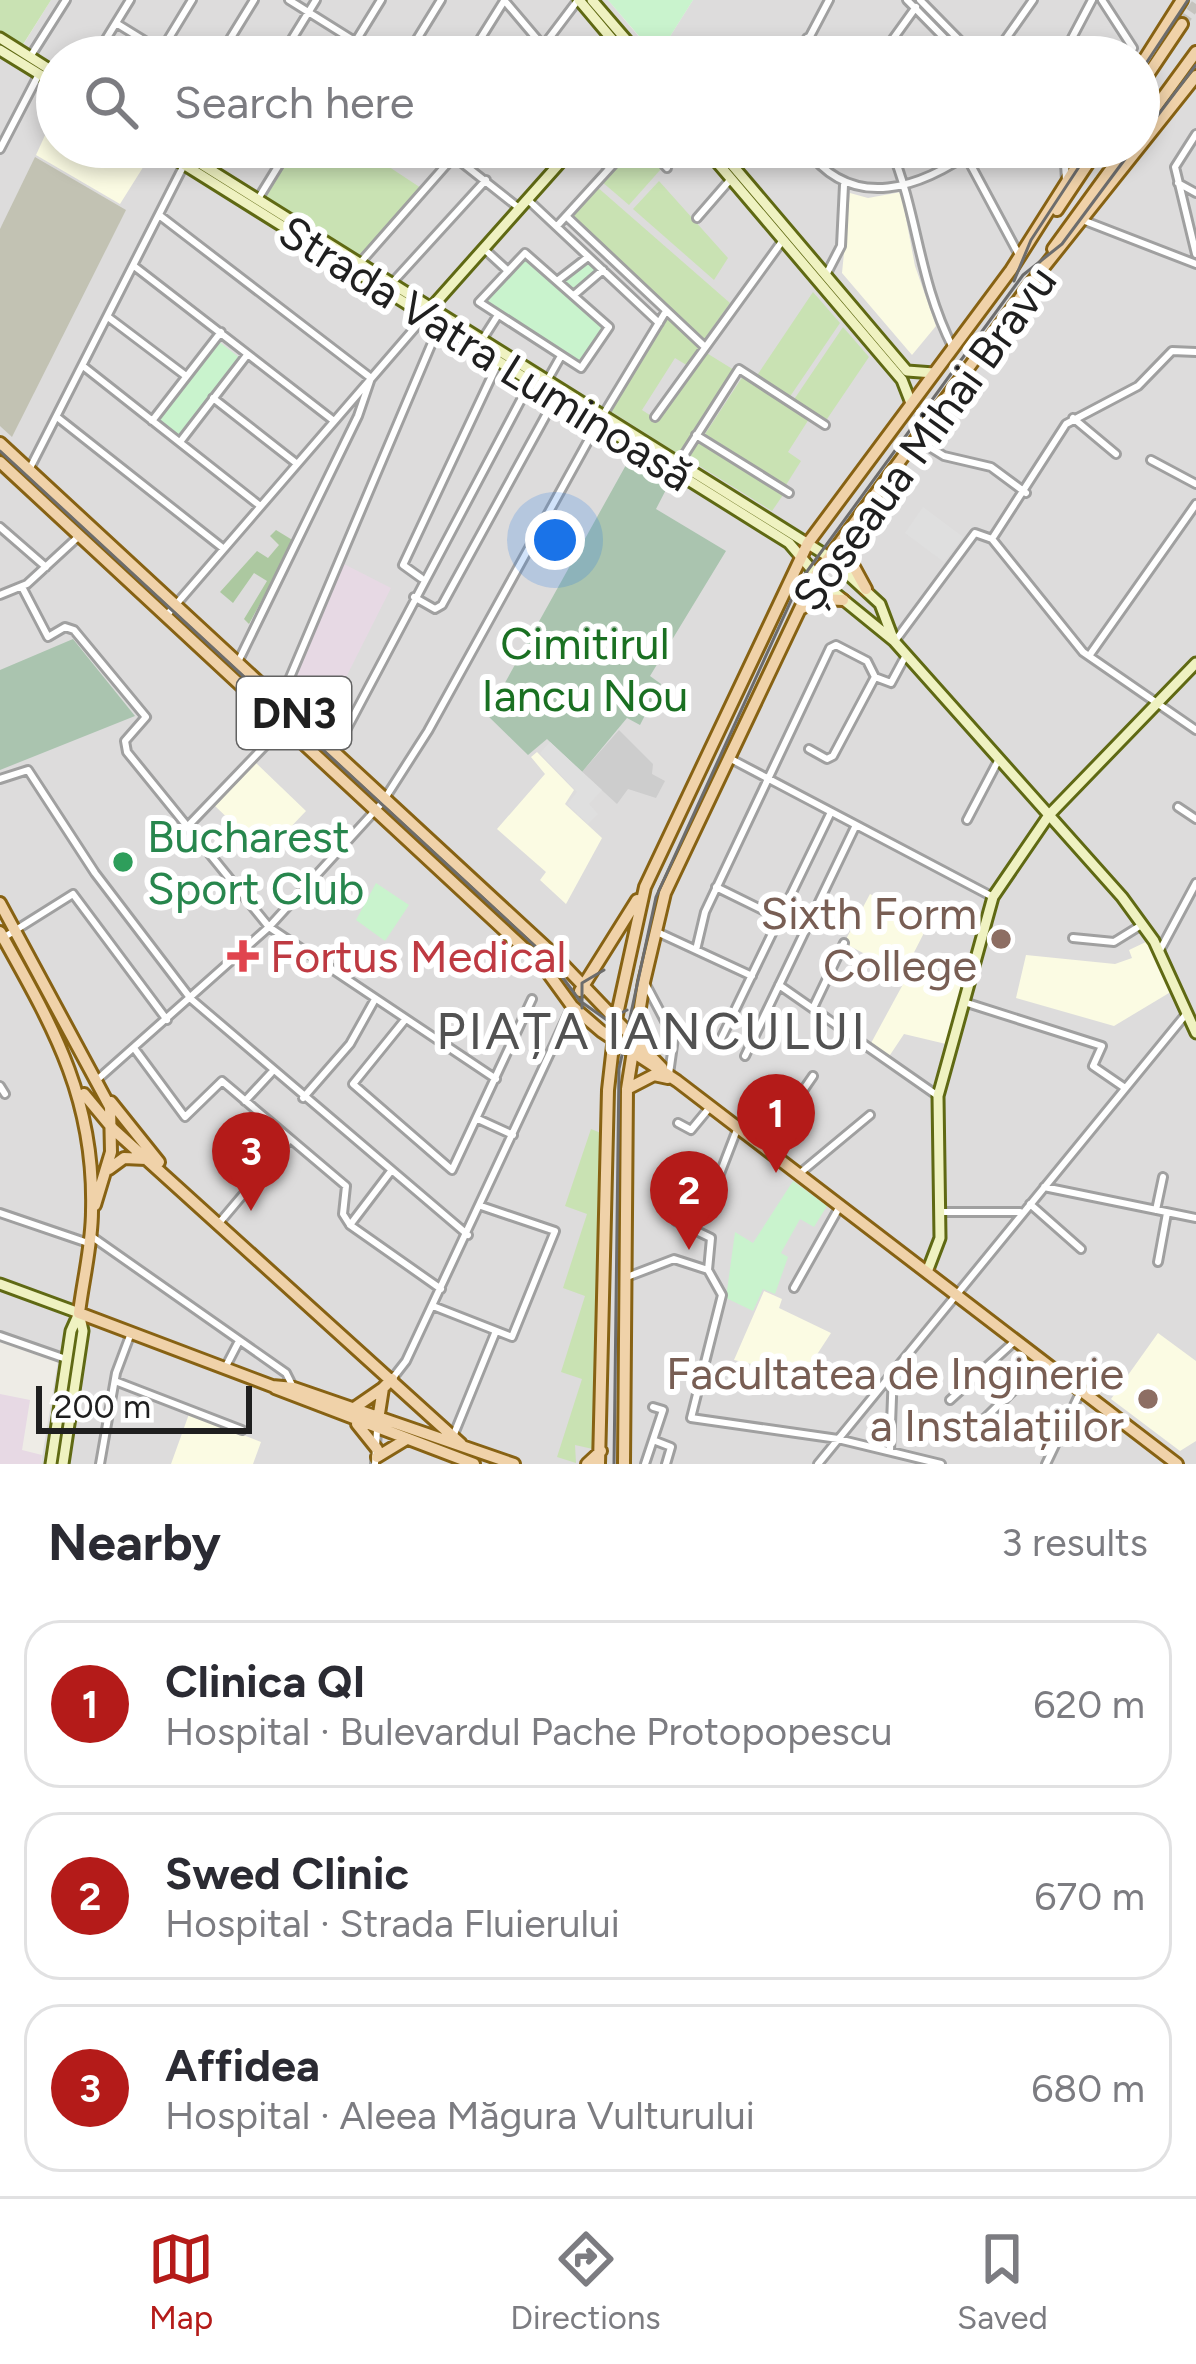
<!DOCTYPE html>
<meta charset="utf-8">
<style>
body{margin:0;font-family:Figtree,sans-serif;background:#f2f2f3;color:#2b2b33}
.scale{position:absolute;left:36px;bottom:30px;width:216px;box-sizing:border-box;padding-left:12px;border:6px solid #1f1f1f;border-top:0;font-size:33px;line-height:42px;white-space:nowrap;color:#1f1f1f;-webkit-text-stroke:9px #fff;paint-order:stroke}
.you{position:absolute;left:555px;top:540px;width:42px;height:42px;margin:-30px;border:9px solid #fff;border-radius:50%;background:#1a73e8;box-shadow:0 0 0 18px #1a73e833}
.badge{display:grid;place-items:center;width:78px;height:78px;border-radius:50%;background:#b41b19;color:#fff;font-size:39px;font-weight:700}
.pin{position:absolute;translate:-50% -99px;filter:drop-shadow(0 3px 6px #0008)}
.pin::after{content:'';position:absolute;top:63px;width:42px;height:36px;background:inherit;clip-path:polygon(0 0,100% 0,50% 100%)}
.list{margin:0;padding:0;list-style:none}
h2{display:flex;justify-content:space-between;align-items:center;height:156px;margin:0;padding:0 48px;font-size:51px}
h2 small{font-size:39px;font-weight:400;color:#7c7c81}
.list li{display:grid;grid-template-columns:78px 1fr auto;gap:36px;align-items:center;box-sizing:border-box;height:168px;margin:0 24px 24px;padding:0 24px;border:3px solid #e1e1e2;border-radius:36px}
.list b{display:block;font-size:45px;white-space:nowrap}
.list p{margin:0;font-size:39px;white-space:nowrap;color:#7c7c81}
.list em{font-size:39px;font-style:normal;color:#7c7c81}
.icon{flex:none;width:66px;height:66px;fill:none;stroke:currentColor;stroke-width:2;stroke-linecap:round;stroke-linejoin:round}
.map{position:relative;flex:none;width:1196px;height:1464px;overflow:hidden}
.search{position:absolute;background:#fff;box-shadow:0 6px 18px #0003;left:36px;right:36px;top:36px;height:132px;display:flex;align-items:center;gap:30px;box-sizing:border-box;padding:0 42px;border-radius:66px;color:#7c7c81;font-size:45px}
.sheet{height:732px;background:#fff}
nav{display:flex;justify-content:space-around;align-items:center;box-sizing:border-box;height:168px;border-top:3px solid #e1e1e2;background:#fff;font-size:33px;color:#7c7c81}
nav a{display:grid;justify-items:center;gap:6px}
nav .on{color:#b41b19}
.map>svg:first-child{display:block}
.residential{fill:#dddcdc}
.industrial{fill:#e7d9e4}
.education{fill:#fbfbe3}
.religious{fill:#cdcdcd}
.construction{fill:#c2c2b3}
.grass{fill:#c9e2b3}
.forest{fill:#acc8a0}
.cemetery{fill:#aac4af}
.park{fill:#c9f3cd}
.parking{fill:#dfdfdf}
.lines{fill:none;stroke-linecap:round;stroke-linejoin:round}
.primary-tunnel{stroke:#c5c3be;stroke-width:10;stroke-dasharray:10 5;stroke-linecap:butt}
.street-casing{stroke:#a0a0a0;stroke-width:12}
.secondary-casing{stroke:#5f6913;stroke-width:15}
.primary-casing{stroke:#876213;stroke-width:16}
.street{stroke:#fff;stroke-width:6}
.secondary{stroke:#eff2c1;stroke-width:9}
.primary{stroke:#f0d2a9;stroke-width:10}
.tram{stroke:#6d6d6d;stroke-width:3}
.leisure-dot{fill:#2e9e5b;stroke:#fff;stroke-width:4.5}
.education-dot{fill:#8d6e63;stroke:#fff;stroke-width:4.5}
.health-dot{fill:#e0444e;stroke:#fff;stroke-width:4.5}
.labels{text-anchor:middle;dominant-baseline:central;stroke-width:12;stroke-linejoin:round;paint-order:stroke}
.shield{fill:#fff;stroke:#626262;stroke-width:3}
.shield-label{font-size:42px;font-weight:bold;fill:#1f1f1f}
.street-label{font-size:45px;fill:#1f1f1f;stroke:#fff}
.park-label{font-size:45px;fill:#1a7022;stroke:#fff}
.leisure-label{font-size:45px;fill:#27864d;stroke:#fff;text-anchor:start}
.education-label{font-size:45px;fill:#785e54;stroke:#fff;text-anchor:end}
.health-label{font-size:45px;fill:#be3a42;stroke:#fff;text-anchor:start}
.quarter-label{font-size:51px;letter-spacing:3px;fill:#525252;stroke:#fff}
</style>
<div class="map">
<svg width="1196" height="1464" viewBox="0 0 1196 1464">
<rect width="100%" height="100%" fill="#eeece6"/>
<path class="residential" d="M51 0H608L656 57H57V147H1139V57H657L693 0H1196V1464H41L58 1361 0 1338V31L23 45Z"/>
<path class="industrial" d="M344 564 391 588 326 717 314 711 310 718 315 693 296 675Z
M0 1394 30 1400 22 1450 42 1455 41 1464H0Z"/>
<path class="education" d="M57 109V147H143L152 153 120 204 36 155Z
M901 192 915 266 936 326 912 355 842 273 850 193 868 198Z
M537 752 574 790 565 804 602 838 566 904 540 880 546 872 497 829 545 774 531 757Z
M256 763 306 811 265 854 215 806Z
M870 894 928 925 903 974 844 943Z
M1150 940 1174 990 1114 1026 1016 998 1026 955 1115 964 1132 958 1129 950Z
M914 964 964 978 946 1044 904 1034 888 1058 870 1045Z
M764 1291 782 1299 779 1308 831 1333 803 1376 734 1360Z
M1158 1333 1196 1361V1441L1180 1451 1111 1399Z
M189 1414 261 1442 253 1464H171Z"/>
<path class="religious" d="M619 730 653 764 652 774 665 781 656 798 628 789 617 804 582 772Z"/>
<path class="construction" d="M35 157 126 210 12 437 0 426V229Z"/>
<path class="grass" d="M0 0H51L22 46 0 32Z
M295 147H359L421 188 359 257 264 198Z
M634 147 661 169 629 205 601 181Z
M659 181 728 258 714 280 633 209Z
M596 186 730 303 703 341 571 216Z
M813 292 840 323 789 398 756 377Z
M667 317 701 348 688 366 675 358 642 410 659 421 705 352 734 370 680 455 609 410Z
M843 327 869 357 825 422 793 401Z
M743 376 809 419 788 452 801 461 786 485 705 434Z
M696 440 783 495 772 511 685 457Z
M591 1129 601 1133 593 1449 575 1445 576 1463 557 1457 582 1379 561 1372 585 1296 563 1288 587 1214 565 1206Z"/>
<path class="forest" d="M276 530 294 541 249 624 244 619 267 581 254 573 233 603 220 592 257 551 268 558 279 545 270 536Z"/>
<path class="cemetery" d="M631 456 671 480 656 509 726 551 650 676 661 684 640 725 627 718 582 772 547 739 528 755 487 715Z
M73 639 135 716 0 770V670Z"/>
<path class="park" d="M608 0H693L657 57Z
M525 255 557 282 588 258 601 270 572 295 608 327 581 366 482 302Z
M218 341 240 358 178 437 157 421Z
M376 883 409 905 385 941 356 920Z
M793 1181 827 1206 814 1227 800 1219 781 1253 788 1257 775 1294 763 1289 753 1311 726 1298 735 1232 753 1243Z"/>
<path class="parking" d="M923 507 963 537 944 562 905 533Z
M550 742 602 790 589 804 598 814 588 824 567 804 577 792 540 753Z"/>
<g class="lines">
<path class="primary-tunnel" d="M1182 24 1196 4"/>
<defs>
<path id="street" d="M289 0 380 57
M504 0 543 46
M907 0 963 57
M920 0 976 57
M1102 0 1133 48
M116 23 171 57
M807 38 825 57
M161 51 192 0
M30 57 66 0
M95 57 130 0
M219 57 254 0
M281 57 316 0
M346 57 381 0
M406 57 441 0
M469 57 504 1
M535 57 578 0
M799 57 829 0
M880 57 916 7
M993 57 1033 0
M1062 57 1092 0
M1196 134 1175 167 1196 254
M442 147 519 208
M587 147 608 167
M648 147 667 168
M805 147C852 214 922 188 978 147
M890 147C919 216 917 277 953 348
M1051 147 1065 164 1066 180
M1064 147 1081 154
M0 149 39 74
M966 156 1018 253
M212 170 226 147
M1178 183 1196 193
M258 199 290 147
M527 199 659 323
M159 215 371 378 358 416 238 662
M566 216 705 347
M697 218 730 180
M1085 221 1196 264
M557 226 629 147
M483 248 507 270
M525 253 609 327 581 368 479 302Z
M360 263 462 147
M134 266 334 421
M826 275 841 246 844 185
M557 281 588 257
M392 283 486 180
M574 295 603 270
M108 317 186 376
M482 340 498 315
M83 366 259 505
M548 379 561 356
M213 398 296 463
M603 415 666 311
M57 417 224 549
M655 417 783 240
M1073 418 1116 454
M152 421 221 332
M696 435 789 493
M918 440 944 456 991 467 1026 493
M180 442 247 355
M1151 460 1196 484
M679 463 739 369 825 425
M29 470 184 165
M0 527 46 567
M992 539 1066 424 1138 386 1172 351 1196 352
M421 578 403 565 499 361
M22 587 48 637 65 627 74 630 146 717 125 741 127 752 269 927 496 1079
M0 595 27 584 78 537
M414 597 435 609 442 605 556 397
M166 616 426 315
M895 641 975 533 992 539 1083 652 1196 730
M1089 656 1196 504
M280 701 440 324
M809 749 827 759 833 756 875 677
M335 751 531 381
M731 759 993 897
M0 779 28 770 95 873 191 999 468 1235
M1178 807 1196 819
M967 820 999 759
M186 828 283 727
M716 887 779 918
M657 932 752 976
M3 938 73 894 167 1020
M1073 938 1114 942 1143 924
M696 950 705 912 830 648 836 645 867 661 875 677 891 683 905 657
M1159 952 1196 883
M646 985 674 1038 669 1074
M779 985 938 1096
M964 1002 1102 1046 1093 1066 1125 1088
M813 1008 844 943
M404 1021 353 1084 452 1170 532 999
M719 1043 831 812
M134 1048 185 1117 222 1081 346 1186 343 1214 350 1225 441 1289
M745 1056 856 825
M98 1079 269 927 382 803 428 731 598 423
M0 1086 5 1094
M303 1098 350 1044 374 1001
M245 1101 271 1073
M478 1119 513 1135
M678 1123 691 1130 710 1107
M764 1147 813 1076
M799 1174 870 1115
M1044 1187 1196 1218
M709 1202 738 1127
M1030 1204 1081 1249
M1156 1210 1163 1177
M940 1212H1020
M0 1213 88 1243
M675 1215 695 1173 675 1164V1215L676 1221 711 1238 708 1270 722 1295 691 1418 838 1439 941 1464
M220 1222 290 1139
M350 1225 391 1171
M91 1236 286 1373 294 1389
M1158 1262 1167 1213
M627 1277 674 1259 708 1270
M794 1288 840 1206
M433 1306 512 1337 555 1231 481 1206
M0 1336 66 1359
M225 1368 239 1341
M392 1379 406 1361 572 1006
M115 1381 242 1430
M950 1400 1016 1340
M653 1407 663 1410 653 1440 671 1447 666 1464
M977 1426 1044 1361
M454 1434 496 1331
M890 1451 893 1371
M100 1464 116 1373 131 1333
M375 1464 377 1430
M645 1464 653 1440
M818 1464 1187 1013
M1046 1464 1081 1391"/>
<path id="secondary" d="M579 0 627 57
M592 0 641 57
M0 38 57 74
M0 50 57 85
M156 147 789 543 824 584 894 641 1122 897 1154 941 1196 1033
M174 147 829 557 880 604 894 641
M704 147 902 380 911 403
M717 147 907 371 934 373
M430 309 574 147
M927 1272 940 1238 938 1096 993 897 1049 815 1196 663
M0 1284 79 1313
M51 1464 71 1331 79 1313
M63 1464 83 1331 79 1313"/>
<path id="primary" d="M1139 68 1182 0
M1139 88 1182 24
M1139 130 1196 52
M1057 210 1099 147
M1053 249 1127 147
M0 443 553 954 662 1068
M0 462 543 966 572 1006 601 1031 677 1081 1177 1464
M850 531 848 556 866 589
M802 608 819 599 843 600
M0 903 110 1107 111 1152 95 1205
M0 932C53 1027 95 1098 92 1211 92 1245 83 1280 79 1313L272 1386 294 1388 514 1464
M580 991 637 900
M627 1089 654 1075 668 1078
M84 1094 113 1129 461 1444
M111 1102 159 1162
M109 1169 124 1158 146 1159
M275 1388 474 1464
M354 1408 383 1388
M378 1420 383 1388 392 1379
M357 1424 377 1449
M377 1457 405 1440
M587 1464 601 1451
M599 1464 608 1090 616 1019 645 887 808 543 1011 270 1089 147
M624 1464 627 1089 644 982 665 893 816 575 1028 287 1196 76"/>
</defs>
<use href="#street" class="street-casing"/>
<use href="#secondary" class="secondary-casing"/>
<use href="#primary" class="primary-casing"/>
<use href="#street" class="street"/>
<use href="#secondary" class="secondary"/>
<use href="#primary" class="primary"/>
<path class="tram" d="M1139 74 1188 0
M1139 140 1196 65
M1014 281 1031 240 1092 147
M0 451 549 959 580 1001 607 1020 627 1010
M582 1008V983L604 970
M614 1464 619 1069 656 897 800 581 1023 275 1062 244 1134 147"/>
</g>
<circle class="leisure-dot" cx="123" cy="862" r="12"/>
<g class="education-dot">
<circle cx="1001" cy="939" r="12"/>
<circle cx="1148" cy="1399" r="12"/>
</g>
<path class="health-dot" d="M237 938h12v12h12v12h-12v12h-12v-12h-12v-12h12z"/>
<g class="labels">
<rect class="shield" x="237" y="677" width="114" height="72" rx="9"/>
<g class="shield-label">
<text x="294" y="713">DN3</text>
</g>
<g class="street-label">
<text transform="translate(486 353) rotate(32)">Strada Vatra Luminoasă</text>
<text transform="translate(924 438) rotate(-54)">Șoseaua Mihai Bravu</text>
</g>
<g class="park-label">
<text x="585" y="643">Cimitirul<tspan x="585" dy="52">Iancu Nou</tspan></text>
</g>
<g class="leisure-label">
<text x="147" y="836">Bucharest<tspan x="147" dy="52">Sport Club</tspan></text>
</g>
<g class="education-label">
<text x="977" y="913">Sixth Form<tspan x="977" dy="52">College</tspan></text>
<text x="1124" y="1373">Facultatea de Inginerie<tspan x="1124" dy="52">a Instalațiilor</tspan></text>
</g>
<g class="health-label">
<text x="270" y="956">Fortus Medical</text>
</g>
<g class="quarter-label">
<text x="652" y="1031">PIAȚA IANCULUI</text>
</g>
</g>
</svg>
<div class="scale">200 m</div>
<div class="you"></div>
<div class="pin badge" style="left:776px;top:1173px">1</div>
<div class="pin badge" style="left:689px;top:1250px">2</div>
<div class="pin badge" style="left:251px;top:1211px">3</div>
<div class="search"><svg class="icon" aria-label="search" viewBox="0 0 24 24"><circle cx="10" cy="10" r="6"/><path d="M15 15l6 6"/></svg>Search here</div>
</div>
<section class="sheet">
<h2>Nearby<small>3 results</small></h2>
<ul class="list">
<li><span class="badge">1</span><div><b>Clinica QI</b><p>Hospital · Bulevardul Pache Protopopescu</p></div><em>620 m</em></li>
<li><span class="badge">2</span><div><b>Swed Clinic</b><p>Hospital · Strada Fluierului</p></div><em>670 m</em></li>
<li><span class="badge">3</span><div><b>Affidea</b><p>Hospital · Aleea Măgura Vulturului</p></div><em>680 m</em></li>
</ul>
</section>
<nav>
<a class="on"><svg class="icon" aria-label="map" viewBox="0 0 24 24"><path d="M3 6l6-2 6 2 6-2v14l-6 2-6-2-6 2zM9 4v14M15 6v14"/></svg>Map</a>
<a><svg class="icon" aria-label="directions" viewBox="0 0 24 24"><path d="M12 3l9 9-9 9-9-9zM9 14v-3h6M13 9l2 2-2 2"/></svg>Directions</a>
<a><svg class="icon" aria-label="saved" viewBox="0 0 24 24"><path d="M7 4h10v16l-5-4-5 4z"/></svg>Saved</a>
</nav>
